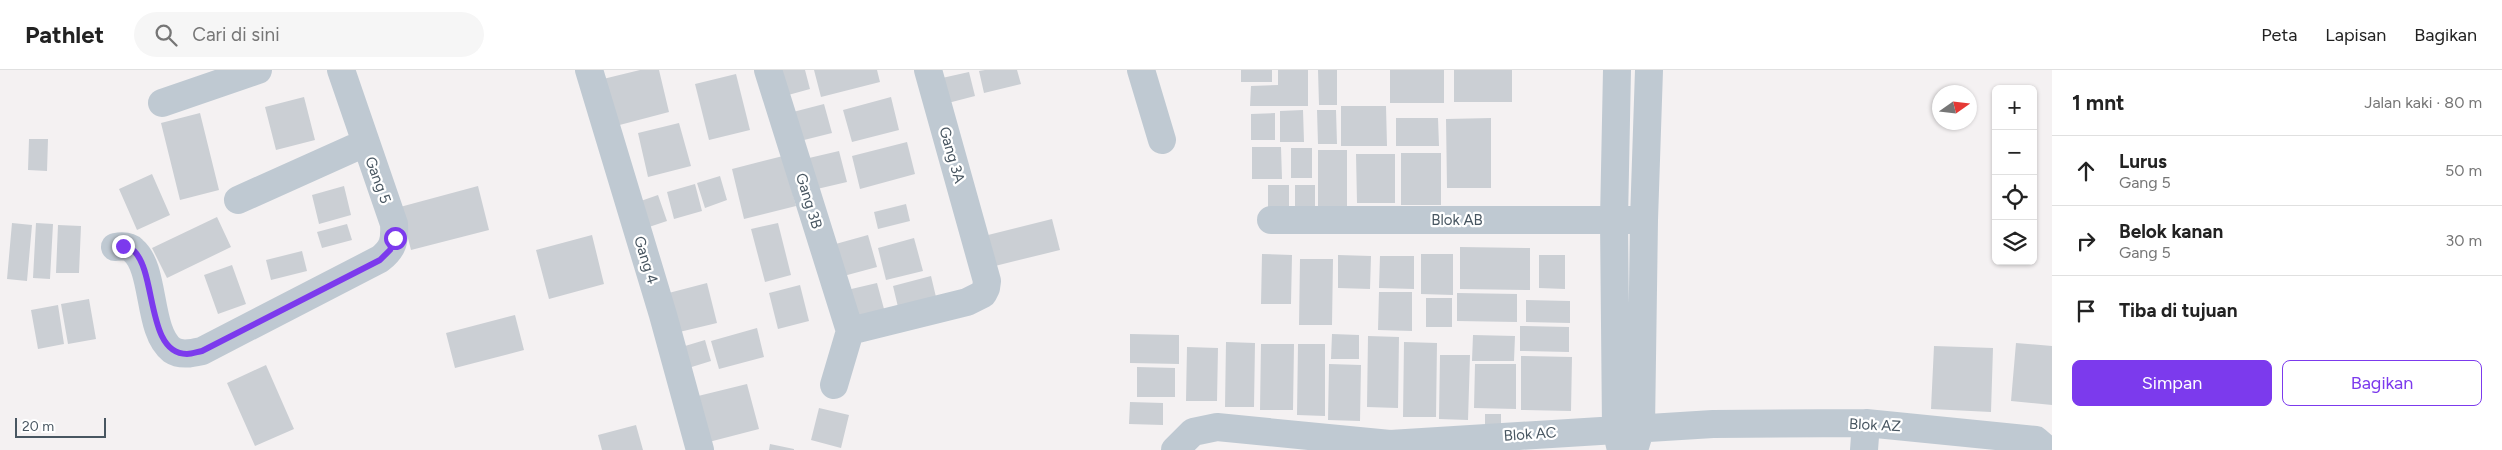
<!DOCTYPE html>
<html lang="id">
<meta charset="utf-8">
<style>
body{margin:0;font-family:Figtree,sans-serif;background:#f6f6f6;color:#222}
.controls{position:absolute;right:15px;top:15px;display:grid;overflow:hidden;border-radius:8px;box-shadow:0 1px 4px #0004}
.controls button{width:45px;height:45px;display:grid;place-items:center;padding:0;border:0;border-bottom:1px solid #e0e0e0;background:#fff;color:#222;font:25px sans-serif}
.compass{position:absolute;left:1932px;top:15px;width:45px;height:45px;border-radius:50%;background:#fff;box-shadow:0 1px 4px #0004;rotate:76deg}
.scale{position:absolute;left:15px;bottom:12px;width:91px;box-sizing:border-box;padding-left:5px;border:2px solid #485661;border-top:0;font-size:14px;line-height:18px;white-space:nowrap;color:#485661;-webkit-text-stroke:4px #fff;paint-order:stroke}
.stop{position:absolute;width:15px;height:15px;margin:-11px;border:4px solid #7c3aed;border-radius:50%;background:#fff}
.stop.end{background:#7c3aed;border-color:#fff;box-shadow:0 1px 5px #0008}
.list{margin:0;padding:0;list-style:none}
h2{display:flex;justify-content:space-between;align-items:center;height:65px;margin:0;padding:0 20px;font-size:21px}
h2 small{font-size:16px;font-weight:400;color:#767676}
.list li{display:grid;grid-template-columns:32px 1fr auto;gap:15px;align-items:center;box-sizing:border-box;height:70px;padding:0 20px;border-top:1px solid #e0e0e0}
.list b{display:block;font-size:19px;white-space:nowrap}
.list p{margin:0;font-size:16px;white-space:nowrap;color:#767676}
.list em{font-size:16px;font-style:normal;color:#767676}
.actions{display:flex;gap:10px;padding:15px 20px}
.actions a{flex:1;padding:11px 0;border:1px solid #7c3aed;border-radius:8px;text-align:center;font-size:18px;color:#7c3aed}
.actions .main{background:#7c3aed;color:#fff}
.icon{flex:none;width:28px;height:28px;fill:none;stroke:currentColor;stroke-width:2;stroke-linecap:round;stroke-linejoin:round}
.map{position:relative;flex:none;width:2052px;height:380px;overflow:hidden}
header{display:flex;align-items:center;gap:30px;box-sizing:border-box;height:70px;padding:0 25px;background:#fff;border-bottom:1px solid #e0e0e0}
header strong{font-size:24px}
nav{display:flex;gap:28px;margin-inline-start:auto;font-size:18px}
.search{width:350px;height:45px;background:#f6f6f6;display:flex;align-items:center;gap:12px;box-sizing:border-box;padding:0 18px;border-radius:28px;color:#767676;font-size:19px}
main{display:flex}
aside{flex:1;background:#fff}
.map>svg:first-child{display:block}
.building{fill:#cbcfd4}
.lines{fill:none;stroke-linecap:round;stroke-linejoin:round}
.minor{stroke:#bfc9d2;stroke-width:28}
.route{stroke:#7c3aed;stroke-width:6}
.labels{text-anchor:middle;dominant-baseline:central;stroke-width:4.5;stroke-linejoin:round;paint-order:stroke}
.street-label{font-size:15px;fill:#485661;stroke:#fff}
</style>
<header>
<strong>Pathlet</strong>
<div class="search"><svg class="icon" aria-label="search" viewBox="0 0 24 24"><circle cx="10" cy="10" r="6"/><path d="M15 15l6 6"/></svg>Cari di sini</div>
<nav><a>Peta</a><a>Lapisan</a><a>Bagikan</a></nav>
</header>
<main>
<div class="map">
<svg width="2052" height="380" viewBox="0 0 2052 380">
<rect width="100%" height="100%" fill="#f4f1f2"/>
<path class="building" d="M640 0H659L669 42 612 57 599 10Z
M775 0H805L810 19 781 27Z
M814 0H877L880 12 821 27Z
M985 0H1017L1021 14 984 23 979 1Z
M1241 0H1272V12H1241Z
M1278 0H1308V36H1250L1251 16 1278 15Z
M1318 0H1337V35H1319Z
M1390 0H1444V33H1390Z
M1454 0H1512V32H1454Z
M969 2 975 26 948 33 942 8Z
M736 4 750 60 709 70 695 14Z
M304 27 315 70 276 80 265 37Z
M891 27 899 60 852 72 843 40Z
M824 34 832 63 800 71 793 42Z
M1341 36H1386L1387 76H1341Z
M1303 40 1304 72H1280V41Z
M1317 40H1336L1337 74H1318Z
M200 43 219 120 180 130 161 53Z
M1275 43V70H1251V44Z
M1396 48H1438L1439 76H1396Z
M1491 48V118H1447L1446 49Z
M679 53 691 96 648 107 638 63Z
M29 69H48L47 101 28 100Z
M907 72 915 104 860 119 852 86Z
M1252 77H1281L1282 109H1252Z
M1291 78H1312V108H1291Z
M1318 80H1347V138H1318Z
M839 81 847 112 817 119 809 88Z
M1401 83H1441V135H1401Z
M1356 84H1395V133H1357Z
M783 86 796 136 744 149 732 99Z
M152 104 170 145 137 160 119 119Z
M720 106 727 130 705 138 697 113Z
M695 114 702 141 674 149 667 122Z
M1268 115H1289V140H1268Z
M1295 115H1315V141H1295Z
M344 116 351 145 319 154 312 125Z
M478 116 489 160 411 180 400 137Z
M658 125 667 151 643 159 635 133Z
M906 134 910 151 878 159 874 142Z
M217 147 231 177 167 208 152 178Z
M1052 149 1060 180 995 196 988 165Z
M12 153 32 155 27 211 7 209Z
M36 153 53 154 50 209 33 208Z
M778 153 791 205 765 212 751 159Z
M347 154 352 170 322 178 317 162Z
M58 155 81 156 79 203H56Z
M592 165 604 214 549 229 536 180Z
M868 165 877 197 840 207 832 175Z
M914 168 923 201 886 210 878 178Z
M1460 177 1530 178V220L1460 219Z
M302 181 307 201 271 210 266 190Z
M1262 184 1292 185 1291 234H1261Z
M1421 184H1453V225L1421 224Z
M1338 185 1371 186 1370 219 1338 218Z
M1539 185H1565V219L1539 218Z
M1380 186H1414V219L1379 218Z
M1300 189H1333L1332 255H1299Z
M232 195 246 234 218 244 204 205Z
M931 206 936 227 898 237 893 216Z
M707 213 717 253 671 264 661 225Z
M877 213 884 239 854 247 847 220Z
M800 215 809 251 778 259 769 223Z
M1379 222H1412V261L1378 260Z
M1457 223 1517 224V252L1457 251Z
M1426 228H1452V257H1426Z
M89 229 96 269 68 274 61 234Z
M1526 230 1570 231V253L1526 252Z
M58 235 64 274 38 279 31 240Z
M515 245 524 280 455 298 446 263Z
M1520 256 1569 257V282L1520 281Z
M757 258 764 287 719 299 711 271Z
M1130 264 1179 265V294L1130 293Z
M1332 264 1359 265V289H1331Z
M1473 265 1515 266 1514 291H1472Z
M1368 266 1399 267 1398 338 1367 337Z
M705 270 711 291 682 300 675 279Z
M1226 272 1255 273 1254 337H1225Z
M1404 272 1437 273 1436 347H1403Z
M2016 273 2052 276V335L2011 331Z
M1261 274H1294L1293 340H1260Z
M1298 274H1325V346L1297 345Z
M1934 276 1993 278 1991 342 1931 339Z
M1187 277 1218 278 1217 331H1186Z
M1440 285H1470L1468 350 1439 349Z
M1521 286 1572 287 1571 341 1521 340Z
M1329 294 1361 295 1360 351 1328 350Z
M1475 294H1516V339L1474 338Z
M266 295 294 359 255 376 227 313Z
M1137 297 1175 298V327H1137Z
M747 314 759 359 705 373 694 327Z
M1130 332 1163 333V355L1129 354Z
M819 338 849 345 841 378 811 370Z
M1485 344H1501V358H1485Z
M636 355 643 380H602L598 365Z
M770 374 794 379V380H769Z"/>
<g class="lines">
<path class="minor" d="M589 0 663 245 700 380
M768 0 850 261
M1141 0 1162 70
M1617 0 1614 150 1616 358 1620 376
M162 33 258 0
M238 130 365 73
M1271 150H1632
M115 177C121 176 129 176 133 180 156 199 147 261 172 280 181 286 193 283 202 281L380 189C393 179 395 171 394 154L341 0
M834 315 850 261 967 232 983 224 986 218 987 211 928 0
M1175 380 1193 362 1217 357 1390 374 1713 354 1866 353 2036 370 2047 380
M1634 380 1641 357 1644 150 1649 0
M1864 380 1866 353"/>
</g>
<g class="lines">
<path class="route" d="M123 176C126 177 131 179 134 181 157 203 146 284 187 284 192 284 197 282 202 281L380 190 390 180 395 168"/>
</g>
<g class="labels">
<g class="street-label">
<text transform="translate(952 85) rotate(74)">Gang 3A</text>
<text transform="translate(378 110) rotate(70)">Gang 5</text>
<text transform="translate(809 131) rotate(73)">Gang 3B</text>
<text x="1457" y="150">Blok AB</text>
<text transform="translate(646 190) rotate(73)">Gang 4</text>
<text transform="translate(1875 355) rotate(3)">Blok AZ</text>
<text transform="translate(1530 364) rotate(-4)">Blok AC</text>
</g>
</g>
</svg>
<div class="controls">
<button>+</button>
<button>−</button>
<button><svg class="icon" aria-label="locate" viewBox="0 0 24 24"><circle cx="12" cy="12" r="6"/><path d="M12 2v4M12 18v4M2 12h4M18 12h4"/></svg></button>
<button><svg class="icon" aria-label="layers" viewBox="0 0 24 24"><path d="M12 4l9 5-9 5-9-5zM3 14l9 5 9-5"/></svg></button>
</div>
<svg class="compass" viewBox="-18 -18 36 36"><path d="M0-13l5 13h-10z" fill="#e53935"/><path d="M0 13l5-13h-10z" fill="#767676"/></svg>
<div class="scale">20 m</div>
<div class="stop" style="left:395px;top:168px"></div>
<div class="stop end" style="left:123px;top:176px"></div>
</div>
<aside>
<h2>1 mnt<small>Jalan kaki · 80 m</small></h2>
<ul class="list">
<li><svg class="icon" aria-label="ahead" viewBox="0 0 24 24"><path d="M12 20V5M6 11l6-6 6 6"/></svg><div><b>Lurus</b><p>Gang 5</p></div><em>50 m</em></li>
<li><svg class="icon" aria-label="right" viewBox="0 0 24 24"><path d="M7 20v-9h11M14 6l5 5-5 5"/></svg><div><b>Belok kanan</b><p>Gang 5</p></div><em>30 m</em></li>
<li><svg class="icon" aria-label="arrive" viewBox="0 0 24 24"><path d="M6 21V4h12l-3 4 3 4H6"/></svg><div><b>Tiba di tujuan</b></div></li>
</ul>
<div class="actions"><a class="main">Simpan</a><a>Bagikan</a></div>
</aside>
</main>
